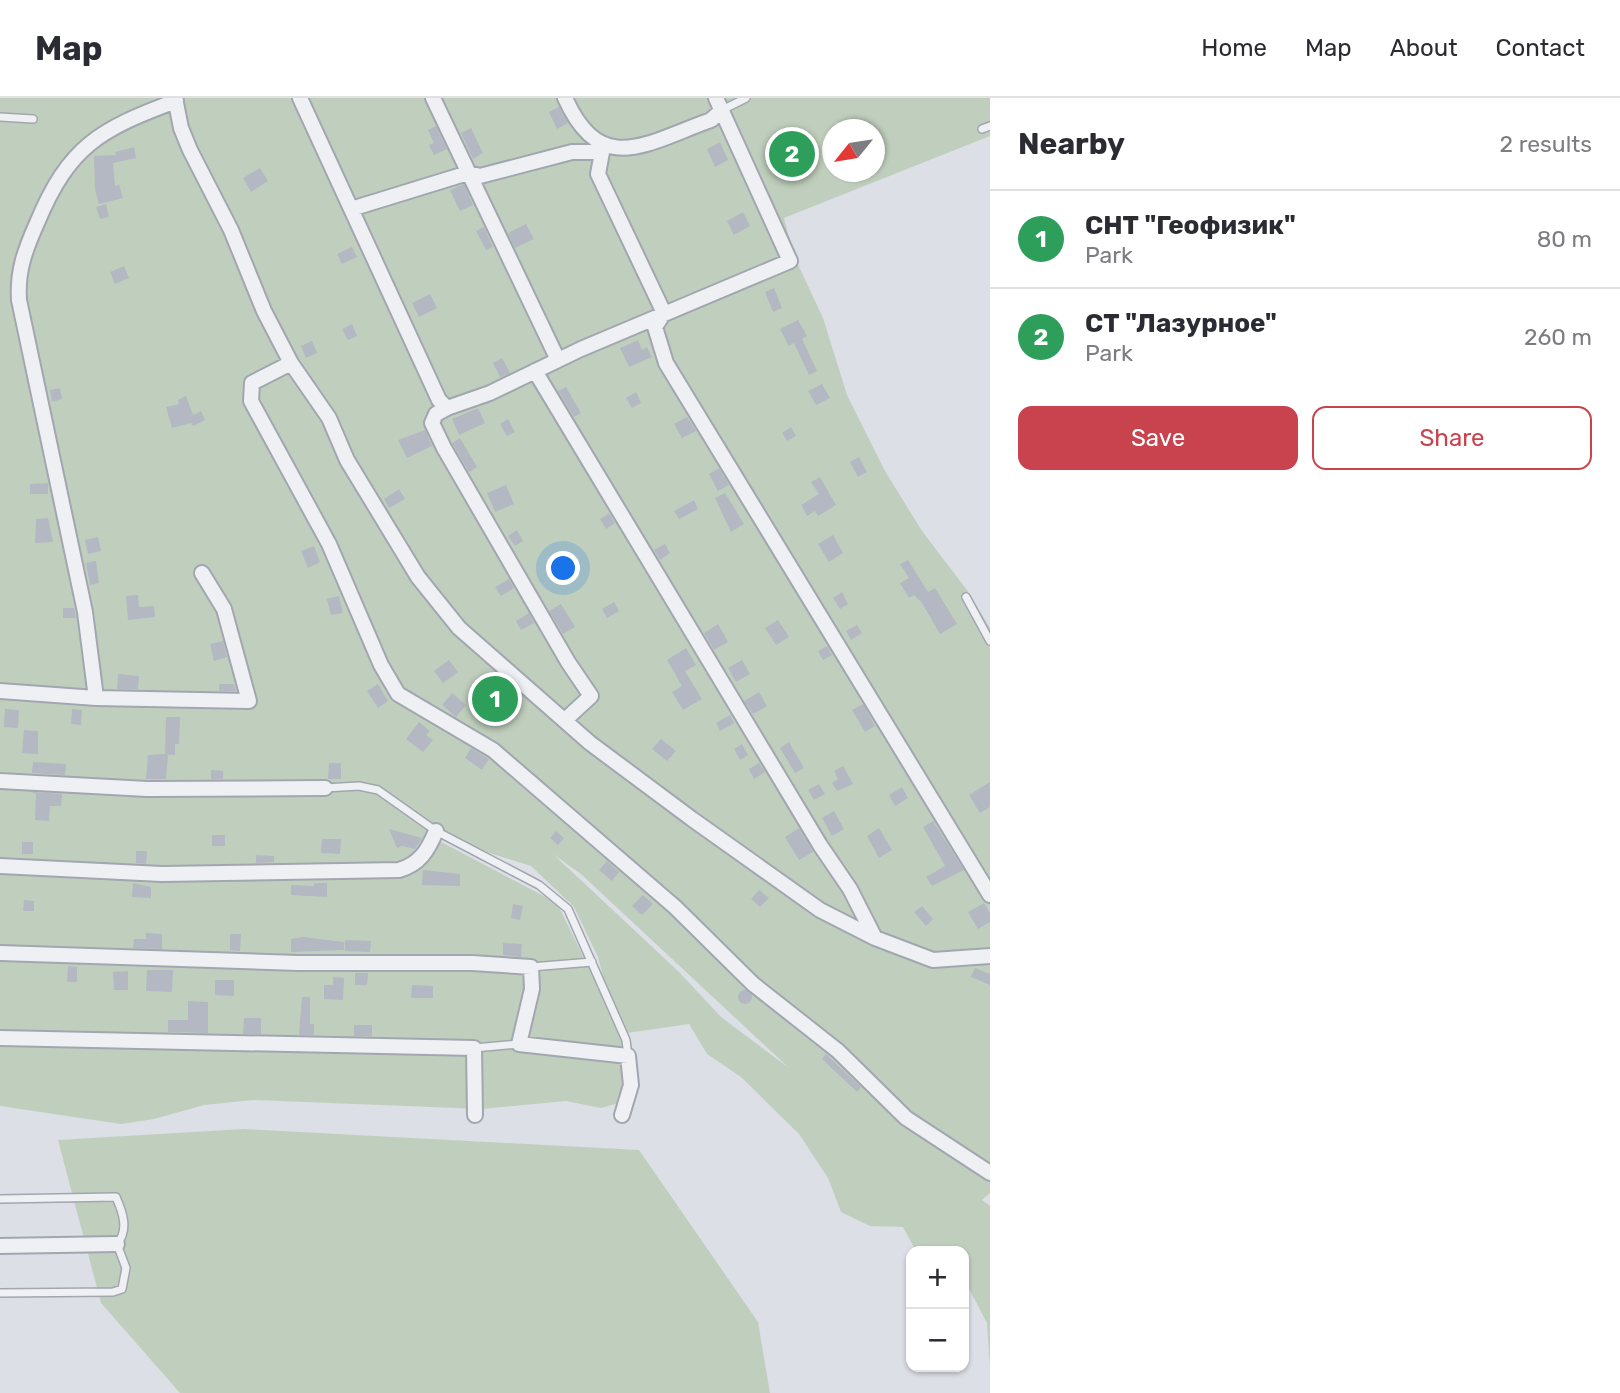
<!DOCTYPE html>
<meta charset="utf-8">
<style>
body{margin:0;font-family:Rubik,sans-serif;background:#f7f7f7;color:#2b2b33}
.controls{position:absolute;right:21px;bottom:21px;display:grid;overflow:hidden;border-radius:14px;box-shadow:0 2px 5px #0004}
.controls button{width:63px;height:63px;display:grid;place-items:center;padding:0;border:0;border-bottom:2px solid #e1e1e2;background:#fff;color:#2b2b33;font:35px sans-serif}
.compass{position:absolute;left:822px;top:21px;width:63px;height:63px;border-radius:50%;background:#fff;box-shadow:0 2px 5px #0004;rotate:240deg}
.you{position:absolute;left:564px;top:471px;width:24px;height:24px;margin:-18px;border:5px solid #fff;border-radius:50%;background:#1a73e8;box-shadow:0 0 0 10px #1a73e833}
.badge{display:grid;place-items:center;width:46px;height:46px;border-radius:50%;background:#c8434d;color:#fff;font-size:23px;font-weight:700}
.pin{position:absolute;translate:-50% -50%;border:4px solid #fff;box-shadow:0 2px 7px #0006}
.list{margin:0;padding:0;list-style:none}
h2{display:flex;justify-content:space-between;align-items:center;height:91px;margin:0;padding:0 28px;font-size:30px}
h2 small{font-size:23px;font-weight:400;color:#7c7c81}
.list li{display:grid;grid-template-columns:46px 1fr auto;gap:21px;align-items:center;box-sizing:border-box;height:98px;padding:0 28px;border-top:2px solid #e1e1e2}
.list b{display:block;font-size:26px;white-space:nowrap}
.list p{margin:0;font-size:23px;white-space:nowrap;color:#7c7c81}
.list em{font-size:23px;font-style:normal;color:#7c7c81}
.actions{display:flex;gap:14px;padding:21px 28px}
.actions a{flex:1;padding:16px 0;border:2px solid #c8434d;border-radius:14px;text-align:center;font-size:24px;color:#c8434d}
.actions .main{background:#c8434d;color:#fff}
.map{position:relative;flex:none;width:990px;height:1295px;overflow:hidden}
header{display:flex;align-items:center;gap:42px;box-sizing:border-box;height:98px;padding:0 35px;background:#fff;border-bottom:2px solid #e1e1e2}
header strong{font-size:33px}
nav{display:flex;gap:38px;margin-inline-start:auto;font-size:24px}
main{display:flex}
aside{flex:1;background:#fff}
.map>svg:first-child{display:block}
.green{fill:#c0cfbd;fill-rule:evenodd}
.building{fill:#b3b8c2}
.lines{fill:none;stroke-linecap:round;stroke-linejoin:round}
.lane-casing{stroke:#a2a6af;stroke-width:10}
.street-casing{stroke:#a2a6af;stroke-width:18}
.lane{stroke:#eef0f4;stroke-width:7}
.street{stroke:#eef0f4;stroke-width:14}
</style>
<header>
<strong>Map</strong>
<nav><a>Home</a><a>Map</a><a>About</a><a>Contact</a></nav>
</header>
<main>
<div class="map">
<svg width="990" height="1295" viewBox="0 0 990 1295">
<rect width="100%" height="100%" fill="#dcdfe5"/>
<path class="green" d="M0 0H990V38L784 120 794 158 823 220 847 297 885 373 922 433 967 492 990 530V1095L982 1102 990 1108V1269L987 1225 964 1181V1153H916L903 1129 870 1128 841 1114 828 1080 799 1036 741 979 707 956 689 926 627 935 609 902 598 859 574 809 531 768 480 752 425 722 430 738 557 805 623 939 626 981 619 1005 601 1010 566 1003 481 1011 253 1002 204 1007 154 1021 121 1026 0 1008ZM832 32H874V74H832ZM553 756 582 777 789 970 721 919 679 874Z
M244 1031 639 1052 758 1224 770 1295H180L101 1205 58 1042Z"/>
<path class="building" d="M559 9 568 25 557 31 549 14Z
M436 28 447 51 434 57 429 47 434 45 428 32Z
M471 30 483 55 473 61 461 35Z
M720 44 728 62 715 69 707 51Z
M134 49 136 60 113 65 115 88 119 87 123 100 99 106 95 92 94 58 116 57 115 54Z
M260 70 268 83 251 94 243 80Z
M464 86 473 107 460 113 450 92Z
M106 106 109 119 100 121 96 109Z
M743 114 750 128 734 137 727 123Z
M526 126 534 141 515 150 508 135Z
M484 129 493 149 486 152 476 133Z
M352 149 357 159 342 166 337 156Z
M124 168 129 180 115 186 110 174Z
M774 190 782 210 773 214 765 194Z
M430 196 437 210 419 219 412 205Z
M798 222 807 238 802 241 817 273 809 277 794 245 789 248 780 231Z
M352 226 357 238 348 242 342 231Z
M638 242 642 252 647 249 652 259 629 269 620 250Z
M312 243 317 255 306 260 301 248Z
M502 260 510 275 500 279 493 265Z
M822 286 830 300 816 307 808 293Z
M566 289 581 315 574 319 558 293Z
M60 290 62 301 52 304 50 292Z
M636 294 641 305 632 310 626 300Z
M186 298 193 317 201 313 205 322 193 328 191 325 172 330 166 309 179 306 178 302Z
M478 310 485 325 459 337 452 321Z
M687 319 696 333 682 340 674 326Z
M508 321 515 334 507 338 500 326Z
M791 329 796 338 787 343 782 335Z
M425 332 432 348 407 360 398 342Z
M460 340 477 369 469 374 452 345Z
M859 359 867 374 858 379 850 364Z
M719 370 729 387 718 393 709 376Z
M820 379 836 407 818 418 815 413 807 418 801 407 819 396 811 384Z
M48 385V396H30V386Z
M506 387 514 406 495 414 487 395Z
M399 391 405 401 389 410 384 401Z
M725 395 744 426 731 434 715 400Z
M694 402 698 411 679 421 674 413Z
M609 415 615 425 606 431 600 421Z
M48 420 53 444 35 445 36 421Z
M517 432 523 443 515 448 508 438Z
M833 437 843 455 829 464 818 446Z
M98 439 101 453 88 456 85 442Z
M665 446 670 455 660 462 654 452Z
M314 448 320 464 308 470 301 453Z
M908 462 928 494 935 490 957 526 940 536 922 505 914 497 909 500 900 485 909 480 900 466Z
M96 463 99 485 90 487 86 465Z
M509 481 514 490 501 498 495 489Z
M842 494 848 506 840 511 833 500Z
M138 497 139 509 154 508 155 519 128 522 126 498Z
M339 498 343 515 331 517 327 501Z
M614 504 619 513 607 520 602 511Z
M561 506 575 529 563 536 549 513Z
M63 510H74L76 520H63Z
M529 515 534 525 521 532 516 523Z
M778 522 789 539 776 547 765 530Z
M718 526 728 544 714 552 704 535Z
M857 527 862 535 851 542 846 533Z
M223 543 227 559 214 563 210 546Z
M827 548 832 557 823 562 818 553Z
M686 550 696 567 685 573 702 601 683 612 672 594 682 588 667 562Z
M449 562 458 574 443 585 434 573Z
M742 562 750 576 736 584 728 570Z
M118 576 139 578 138 591H117Z
M219 586H234L236 593H219Z
M378 586 388 603 378 610 367 593Z
M759 594 767 608 753 616 744 603Z
M452 595 466 607 456 619 442 607Z
M863 606 875 628 865 634 852 612Z
M5 611 19 612 18 630 4 629Z
M72 611 82 612 81 627 71 626Z
M730 617 734 625 720 633 716 625Z
M166 619H180L179 646H175V657H168L166 681H146L148 657 165 656Z
M419 624 430 633 426 637 433 642 423 654 406 641Z
M24 632 38 633V656L22 655Z
M661 641 676 653 667 663 652 651Z
M789 644 804 670 795 675 780 650Z
M742 646 748 657 740 662 734 651Z
M471 650 489 661 482 672 465 660Z
M33 664 66 666 65 677 32 675Z
M329 665H341V681H328Z
M759 665 765 674 754 681 749 671Z
M843 668 853 686 837 693 832 685 838 681 834 673Z
M211 672 223 673V681H211Z
M990 684V709L980 715 969 697Z
M819 686 825 696 814 702 808 692Z
M902 689 908 700 895 708 889 697Z
M31 694 62 696 61 708H50L49 723 35 722 36 696Z
M834 713 844 731 832 738 822 720Z
M933 723 964 772 932 788 926 779 945 768 923 729Z
M799 730 813 754 799 762 785 739Z
M879 730 892 752 879 760 867 738Z
M389 731 422 740 415 751 402 748 397 750Z
M556 733 564 740 558 747 550 740Z
M212 737H225V748H212Z
M322 741H341L340 756 321 755Z
M22 744H33V756H22Z
M136 753H147L146 766 136 765Z
M256 757 274 758V764L256 765Z
M607 763 619 774 612 783 599 772Z
M423 772 460 776V788L422 787Z
M133 785 151 789V800L132 799Z
M314 785H327V799L291 797V787L314 788Z
M759 792 769 800 760 809 751 801Z
M643 797 653 806 642 817 632 808Z
M24 802 34 803V813H23Z
M984 805 990 815V824L978 831 968 814Z
M513 806 523 808 520 822 511 820Z
M922 808 933 821 926 828 914 814Z
M146 835 162 836V851L133 850 134 841H146Z
M230 836H241L240 853 230 852Z
M303 839 344 844V852L291 854V841Z
M345 842 371 843 370 854 345 853Z
M503 845 522 846 521 859 503 857Z
M68 868 77 869V884H67Z
M975 870 990 876V887L971 879Z
M147 872H173L172 894 146 893Z
M128 873V892H114L113 874Z
M355 875H368L367 887H355Z
M333 879 344 880 343 902 324 901V887H333Z
M215 882H234V898L215 897Z
M412 887 433 888V900H411Z
M738 899a7 7 0 1 1 14 0a7 7 0 1 1-14 0Z
M302 899H310V926H314V937H299Z
M188 903 208 904V935L168 934V922H188Z
M244 920H261V936H243Z
M354 927H372V938H354Z
M826 956 861 989 857 994 822 961Z"/>
<g class="lines">
<defs>
<path id="lane" d="M722 12 746 0
M0 19 33 21
M982 31 990 28
M966 499 990 543
M325 690 359 688 378 692 436 733 539 787 568 811 626 942 628 958
M531 869 592 864
M474 950 519 946
M0 1101 116 1099C123 1115 129 1132 117 1146L126 1170 122 1191 113 1194 0 1195"/>
<path id="street" d="M175 0 181 30 190 52 231 132 264 213 291 265 252 285 251 303 329 446 381 567 398 596 493 652 675 809 753 886 838 953 906 1020 990 1075
M300 0 439 302 447 310 490 295 581 251 790 163 716 0
M433 0 558 262
M565 0C601 80 646 45 711 22L722 12
M176 3C100 31 69 48 37 125 25 152 17 173 19 202L85 514 96 600 249 603 224 511 202 475
M603 49 598 76 664 215 655 229 666 265 990 797
M351 111 468 75 480 78 572 54H602
M291 265 329 320 347 362 418 479 459 530 590 645 692 721 820 812 875 840
M535 273 820 747 850 791 875 840 933 862 990 858
M447 310 436 316 432 325 444 350 568 564 591 598 565 622
M0 593 96 600
M0 683 147 691 325 690
M0 768 162 776 399 772C420 766 428 752 436 733
M0 855 298 865H472L531 869 532 891 519 946 628 958 631 987 622 1017
M0 940 474 950 475 1017
M0 1148 117 1146"/>
</defs>
<use href="#lane" class="lane-casing"/>
<use href="#street" class="street-casing"/>
<use href="#lane" class="lane"/>
<use href="#street" class="street"/>
</g>
</svg>
<div class="controls">
<button>+</button>
<button>−</button>
</div>
<svg class="compass" viewBox="-18 -18 36 36"><path d="M0-13l5 13h-10z" fill="#e53935"/><path d="M0 13l5-13h-10z" fill="#7c7c81"/></svg>
<div class="you"></div>
<div class="pin badge" style="left:495px;top:601px;background:#2e9e5b">1</div>
<div class="pin badge" style="left:792px;top:56px;background:#2e9e5b">2</div>
</div>
<aside>
<h2>Nearby<small>2 results</small></h2>
<ul class="list">
<li><span class="badge" style="background:#2e9e5b">1</span><div><b>СНТ &quot;Геофизик&quot;</b><p>Park</p></div><em>80 m</em></li>
<li><span class="badge" style="background:#2e9e5b">2</span><div><b>СТ &quot;Лазурное&quot;</b><p>Park</p></div><em>260 m</em></li>
</ul>
<div class="actions"><a class="main">Save</a><a>Share</a></div>
</aside>
</main>
